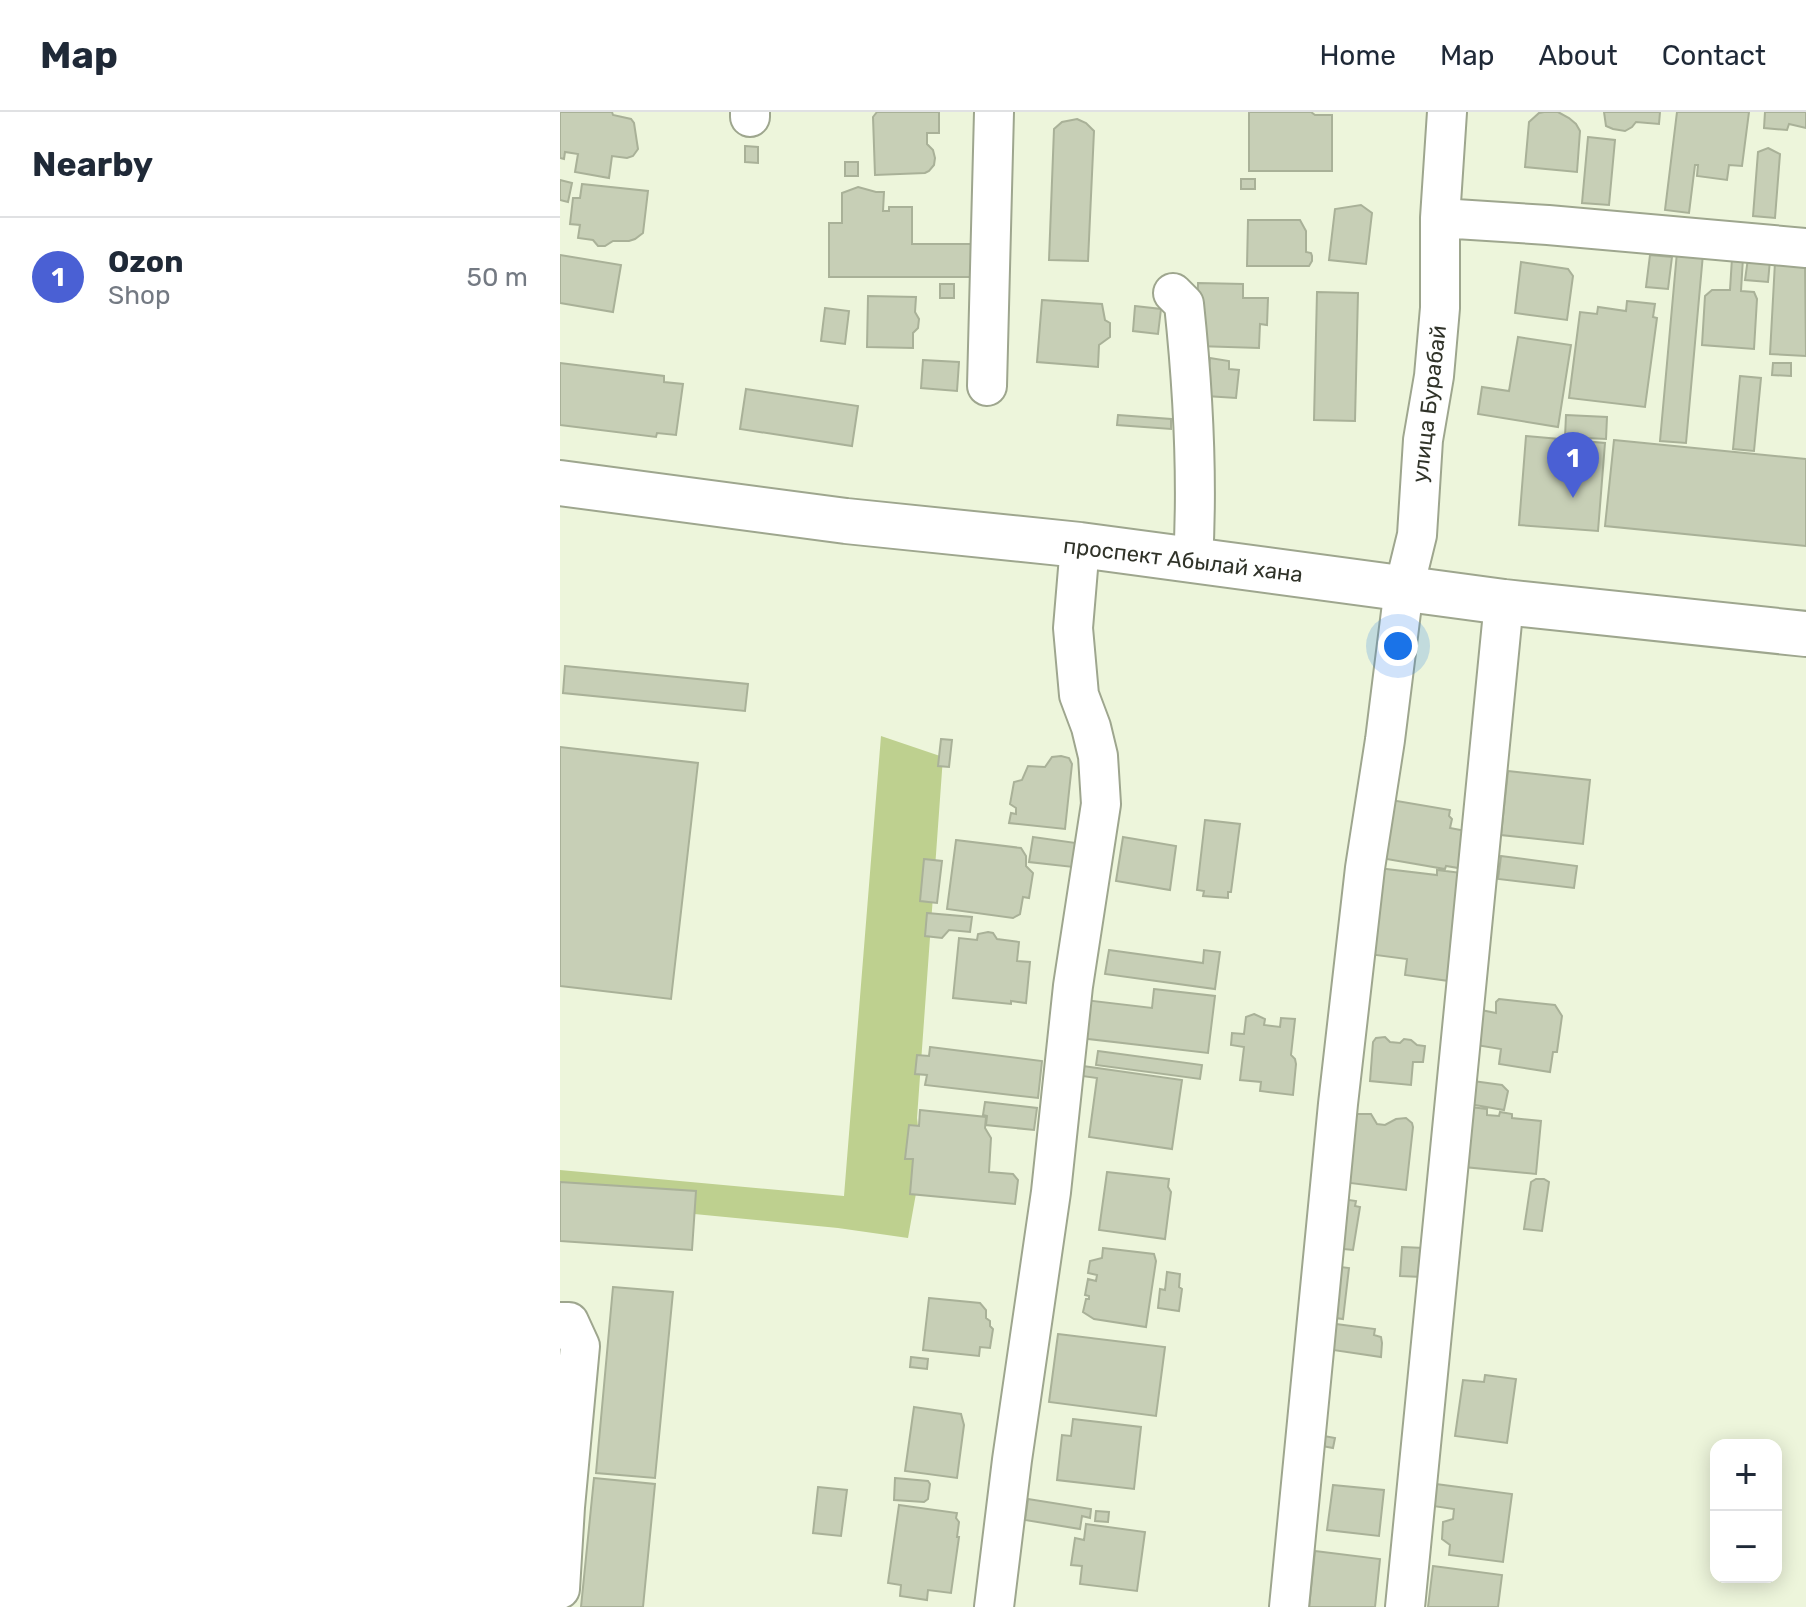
<!DOCTYPE html>
<meta charset="utf-8">
<style>
body{margin:0;font-family:Rubik,sans-serif;background:#f6f6f7;color:#1f2937}
.controls{position:absolute;right:24px;bottom:24px;display:grid;overflow:hidden;border-radius:16px;box-shadow:0 4px 20px #0003}
.controls button{width:72px;height:72px;display:grid;place-items:center;padding:0;border:0;border-bottom:2px solid #e0e1e3;background:#fff;color:#1f2937;font:40px sans-serif}
.you{position:absolute;left:838px;top:534px;width:28px;height:28px;margin:-20px;border:6px solid #fff;border-radius:50%;background:#1a73e8;box-shadow:0 0 0 12px #1a73e833}
.badge{display:grid;place-items:center;width:52px;height:52px;border-radius:50%;background:#4a60d4;color:#fff;font-size:26px;font-weight:700}
.pin{position:absolute;translate:-50% -66px;filter:drop-shadow(0 2px 4px #0008)}
.pin::after{content:'';position:absolute;top:42px;width:28px;height:24px;background:inherit;clip-path:polygon(0 0,100% 0,50% 100%)}
.list{margin:0;padding:0;list-style:none}
h2{display:flex;justify-content:space-between;align-items:center;height:104px;margin:0;padding:0 32px;font-size:34px}
h2 small{font-size:26px;font-weight:400;color:#747a83}
.list li{display:grid;grid-template-columns:52px 1fr auto;gap:24px;align-items:center;box-sizing:border-box;height:120px;padding:0 32px;border-top:2px solid #e0e1e3}
.list b{display:block;font-size:30px;white-space:nowrap}
.list p{margin:0;font-size:26px;white-space:nowrap;color:#747a83}
.list em{font-size:26px;font-style:normal;color:#747a83}
.map{position:relative;flex:none;width:1246px;height:1495px;overflow:hidden}
header{display:flex;align-items:center;gap:48px;box-sizing:border-box;height:112px;padding:0 40px;background:#fff;border-bottom:2px solid #e0e1e3}
header strong{font-size:38px}
nav{display:flex;gap:44px;margin-inline-start:auto;font-size:28px}
main{display:flex}
aside{flex:1;background:#fff}
.map>svg:first-child{display:block}
.green{fill:#bed08f}
.building{fill:#c7cfb6;stroke:#a9b198;stroke-width:2}
.lines{fill:none;stroke-linecap:round;stroke-linejoin:round}
.minor-casing{stroke:#9ea68e;stroke-width:42}
.major-casing{stroke:#9ea68e;stroke-width:48}
.minor{stroke:#fff;stroke-width:38}
.major{stroke:#fff;stroke-width:44}
.labels{text-anchor:middle;dominant-baseline:central;stroke-width:6;stroke-linejoin:round;paint-order:stroke}
.street-label{font-size:22px;fill:#303329;stroke:#fff}
</style>
<header>
<strong>Map</strong>
<nav><a>Home</a><a>Map</a><a>About</a><a>Contact</a></nav>
</header>
<main>
<aside>
<h2>Nearby<small></small></h2>
<ul class="list">
<li><span class="badge">1</span><div><b>Ozon</b><p>Shop</p></div><em>50 m</em></li>
</ul>
</aside>
<div class="map">
<svg width="1246" height="1495" viewBox="0 0 1246 1495">
<rect width="100%" height="100%" fill="#edf5db"/>
<path class="green" d="M321 624 383 645 357 1006 362 1048 348 1126 278 1116 0 1089V1058L284 1084Z"/>
<path class="building" d="M0 0H52L53 3 71 7 74 11 78 37 73 44 67 46 52 44 49 66 15 60 18 42 5 40 4 47 0 46Z
M317 0H379V21H367V32L373 38 375 46 374 53 369 59 365 61 315 63 313 5Z
M689 0H751L755 3H772V59H689Z
M984 0H998L1009 6 1016 12 1020 19 1017 60 965 55 969 10 979 1Z
M1044 0H1100L1099 12 1076 10 1072 15 1065 19 1053 17 1046 14Z
M1117 0H1189L1182 54 1169 53 1167 68 1137 64 1138 53H1135L1129 101 1105 98Z
M1205 0H1246V16L1229 12 1227 18 1204 16Z
M517 7 526 11 534 19 528 149 489 148 494 17 502 10Z
M1028 25 1055 28 1049 93 1022 91Z
M185 34 198 35V51L185 50Z
M1208 36 1220 42 1215 106 1193 104 1198 40Z
M285 50H298V64H285Z
M681 67H695V77H681Z
M0 68 12 71 8 90 0 88Z
M22 72 88 79 83 121 75 127 69 129H53L45 134H38L33 128 18 126 20 113 10 112 13 86H20Z
M298 75 316 80H324L323 99H329V95H352V132H411V165H269V111H282V81Z
M801 93 812 101 806 152 769 148 775 97Z
M688 108H740L746 119V140L751 141 752 144V149L749 154H687Z
M1117 140 1143 142 1126 331 1100 329Z
M0 143 61 153 53 200 0 191Z
M1090 143 1112 145 1108 177 1086 175Z
M1172 146H1183L1181 179 1194 180 1197 187 1194 237 1142 233 1145 184 1152 178H1170Z
M1188 146 1210 148 1208 170 1185 168Z
M961 150 1008 157 1013 164 1007 208 955 201Z
M1215 150 1245 152 1246 244 1210 242Z
M638 171 683 172V186H708L707 213 700 212 699 236 637 234Z
M380 172H394V186H380Z
M757 180 798 181 795 309 754 308Z
M308 184 356 185 355 200 359 207 358 216 353 221V236L307 235Z
M482 188 542 192 545 208 550 211V225L539 233 538 255 477 250Z
M1067 189 1095 192 1093 205 1097 206 1085 295 1009 286 1020 200 1037 202 1038 195 1066 199Z
M575 194 601 197 598 222 573 219Z
M265 196 289 199 285 232 261 229Z
M958 225 1011 233 998 315 918 302 922 275 949 279Z
M650 246 669 249V257L679 258 676 286 646 284Z
M363 248 399 250 397 279 361 276Z
M0 251 104 264V270L123 272 116 323 97 321 96 325 0 313Z
M1213 251H1231V264L1212 263Z
M1180 264 1201 266 1194 339 1173 337Z
M186 277 298 294 292 334 180 317Z
M558 303 611 307V317L557 313Z
M1006 303 1047 305 1046 327 1005 325Z
M966 324 1045 331 1038 419 959 413Z
M1054 328 1246 347V434L1045 414Z
M5 554 188 572 185 599 3 581Z
M381 627 392 628 389 655 378 654Z
M0 635 138 651 111 887 0 874Z
M501 644 509 646 512 652 505 717 449 711 451 701 456 702V696L450 692 454 670 462 668 468 654 485 655 492 645Z
M948 659 1030 668 1023 732 941 723Z
M825 687 890 698 889 704 892 707 890 716 906 719 904 757 886 754 885 757 815 745Z
M645 708 680 712 671 780H668V786L643 784 644 779 637 778Z
M473 725 516 731 513 755 469 750Z
M563 725 616 734 610 778 556 769Z
M396 728 461 736 466 744V754L473 761 469 786 463 785 460 802 453 806 387 797Z
M941 744 1017 754 1014 776 938 767Z
M364 747 382 749 377 791 360 789Z
M818 756 877 763V758L902 761 889 869 845 863 847 847 808 842Z
M367 801 412 805 410 820 389 818 382 826 365 824Z
M428 820 433 821 437 827 459 830 457 849 470 850 466 891 451 889V892L393 886 399 826 417 828 418 822Z
M549 838 643 851 644 838 660 840 655 877 545 862Z
M594 877 655 884 648 941 520 926 525 888 592 896Z
M939 887 995 893 1002 904 997 940H993L990 960 939 952 941 937 916 933 921 898 936 901V890Z
M694 902 705 907 704 913 720 915 721 906 735 907 731 943 735 947 736 952 733 983 700 979 701 970 680 968 684 935 671 933 672 921 684 922 686 905Z
M825 925 830 930 840 931 844 927 851 928 857 933 865 934 863 950H853L851 973 810 969 813 930 816 926Z
M370 935 482 949 478 986 365 973 367 963 355 962 357 943 369 944Z
M538 939 642 953 640 967 536 953Z
M523 954 622 968 612 1037 529 1025 537 966 522 964Z
M913 969 942 973 948 979 944 998 909 992Z
M425 990 477 996 474 1018 426 1013 427 1004 423 1003Z
M910 995 927 997V1003L939 1004 940 1000 952 1002V1006L981 1009 976 1062 904 1055Z
M360 998 426 1005 425 1016 431 1026 429 1060 453 1062 458 1068 455 1092 350 1082 353 1047H345L349 1013 359 1014Z
M798 1002H811L817 1012 825 1013 836 1007 846 1006 852 1011 853 1015 846 1078 782 1070 789 1008Z
M547 1060 609 1067 608 1075 611 1080 605 1127 539 1118Z
M976 1067H984L989 1070 982 1119 964 1117 971 1070Z
M0 1070 136 1079 132 1138 0 1129Z
M782 1087 796 1089 795 1094 800 1095 793 1138 774 1136Z
M842 1135 864 1136 862 1165 840 1164Z
M543 1136 594 1142 596 1149 586 1215 534 1207 523 1200 526 1187H529V1184L525 1183 528 1167 536 1169 537 1163 528 1161 530 1149 542 1146Z
M773 1154 789 1156 783 1207 768 1205Z
M607 1160 620 1162 619 1175 622 1177 619 1199 598 1196 600 1177 605 1178Z
M53 1175 113 1180 95 1366 36 1361Z
M369 1186 420 1191 426 1198V1206L430 1209V1214L433 1217 430 1236 420 1235 419 1244 363 1238Z
M776 1212 815 1217 814 1223 821 1225 822 1231 821 1245 773 1238Z
M498 1222 605 1235 596 1304 489 1290Z
M351 1245 368 1247 367 1257 350 1255Z
M925 1263 956 1267 947 1331 895 1324 903 1268 924 1270Z
M354 1295 401 1302 404 1313 397 1366 345 1359Z
M513 1307 581 1315 574 1377 497 1368 502 1323 511 1324Z
M764 1324 775 1326 773 1336 762 1334Z
M34 1366 95 1372 83 1495H21Z
M335 1366 368 1369 370 1372 368 1387 364 1390 334 1388Z
M876 1372 952 1382 943 1450 889 1443 890 1433 882 1427 883 1410 893 1407 894 1397 873 1394Z
M773 1373 824 1378 819 1424 767 1418Z
M258 1375 287 1378 281 1424 253 1421Z
M468 1387 531 1397 530 1406 522 1404 520 1417 465 1408Z
M339 1393 397 1401 396 1406 399 1410 397 1425H399L391 1481 368 1478 367 1488 340 1484 341 1473 328 1471Z
M536 1399 549 1400 548 1410 535 1409Z
M526 1412 585 1420 577 1479 520 1472 522 1454 511 1453 515 1426 524 1428Z
M755 1439 820 1447 815 1495H749Z
M873 1454 942 1463 938 1495H868Z"/>
<g class="lines">
<defs>
<path id="minor" d="M190 0V5
M880 106 988 113 1246 136
M613 181 624 192C633 277 638 363 633 449
M427 274 434 0
M0 1210H9L20 1234 5 1395 0 1477
M434 1495 452 1348 491 1080 513 874 541 692 538 644 531 615 519 583 513 516 520 433
M729 1495 778 992 805 756 825 628 844 476 857 423 863 328 874 264 880 196V106L887 0
M845 1495 944 490"/>
<path id="major" d="M0 371 286 409 520 433 944 490 1246 522"/>
</defs>
<use href="#minor" class="minor-casing"/>
<use href="#major" class="major-casing"/>
<use href="#minor" class="minor"/>
<use href="#major" class="major"/>
</g>
<g class="labels">
<g class="street-label">
<text transform="translate(869 292) rotate(-83)">улица Бурабай</text>
<text transform="translate(623 448) rotate(7)">проспект Абылай хана</text>
</g>
</g>
</svg>
<div class="controls">
<button>+</button>
<button>−</button>
</div>
<div class="you"></div>
<div class="pin badge" style="left:1013px;top:386px">1</div>
</div>
</main>
